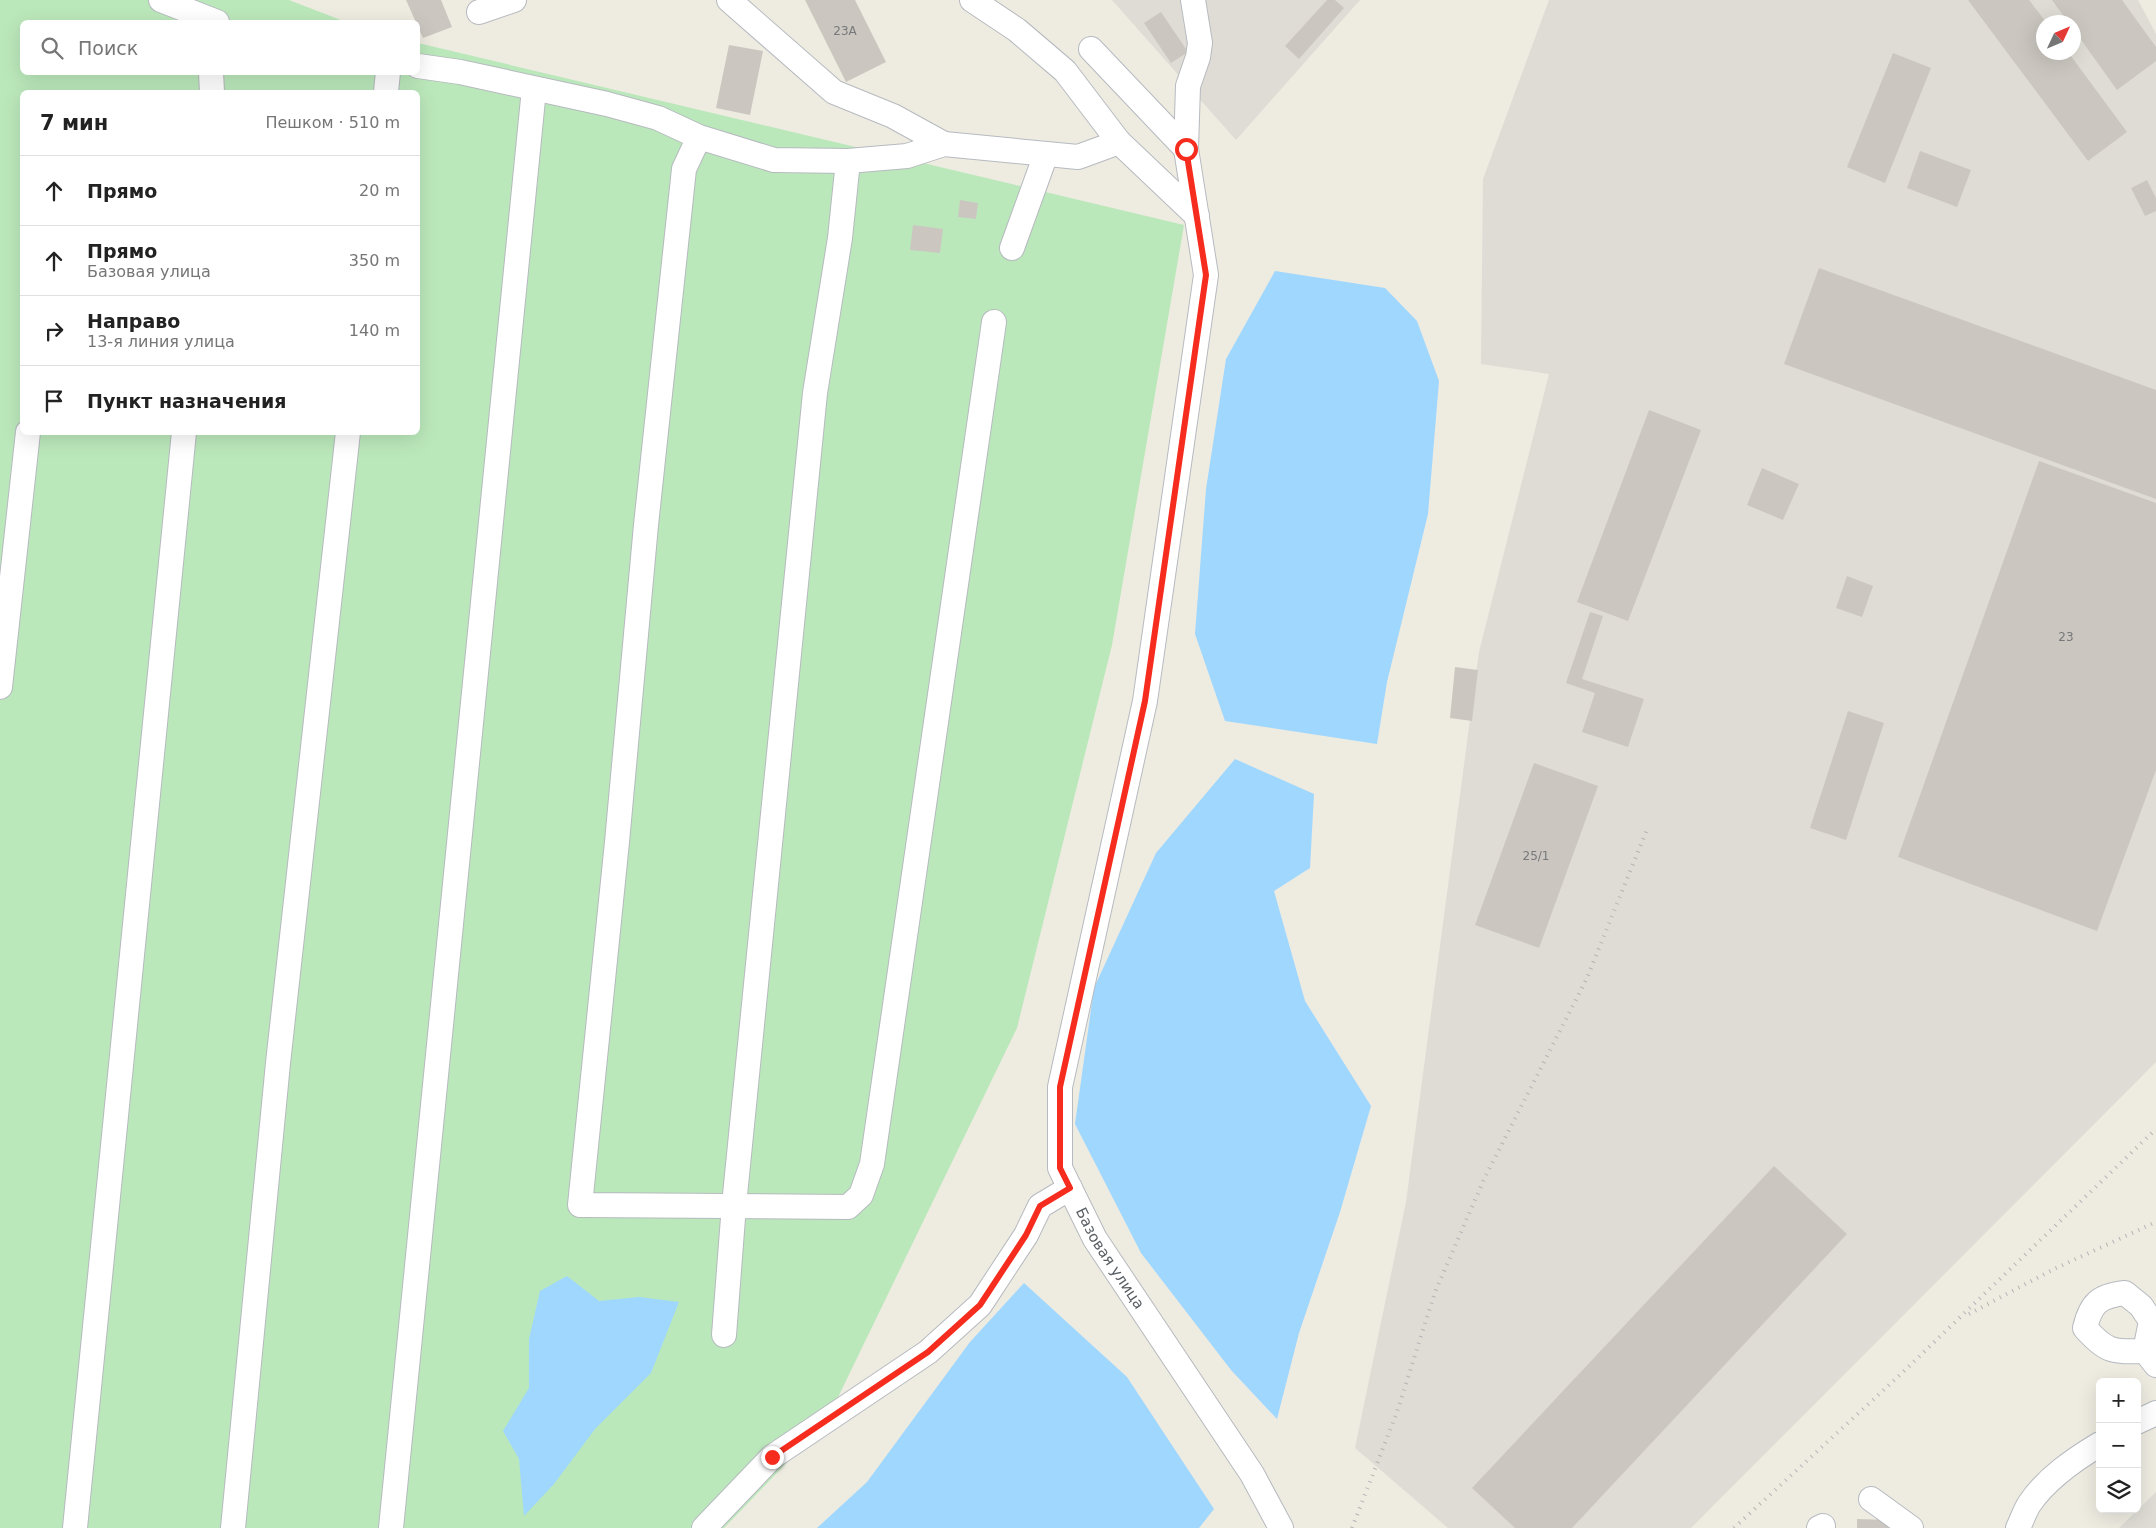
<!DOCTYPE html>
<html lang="ru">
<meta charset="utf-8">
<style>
body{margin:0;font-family:"DejaVu Sans",sans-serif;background:#f6f6f6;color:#222}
.controls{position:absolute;right:15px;bottom:15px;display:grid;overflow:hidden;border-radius:8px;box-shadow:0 5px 20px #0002}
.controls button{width:45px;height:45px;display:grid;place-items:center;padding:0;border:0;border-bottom:1px solid #e0e0e0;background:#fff;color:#222;font:25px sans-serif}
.compass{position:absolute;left:2036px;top:15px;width:45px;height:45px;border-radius:50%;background:#fff;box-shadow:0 5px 20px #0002;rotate:46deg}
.stop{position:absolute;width:15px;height:15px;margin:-11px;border:4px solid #f62c1e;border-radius:50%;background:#fff}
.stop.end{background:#f62c1e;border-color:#fff;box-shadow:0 1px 5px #0008}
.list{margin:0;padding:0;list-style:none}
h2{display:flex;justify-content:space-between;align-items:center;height:65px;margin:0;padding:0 20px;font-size:21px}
h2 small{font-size:16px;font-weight:400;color:#767676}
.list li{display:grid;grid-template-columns:32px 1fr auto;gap:15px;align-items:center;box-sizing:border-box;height:70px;padding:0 20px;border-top:1px solid #e0e0e0}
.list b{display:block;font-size:19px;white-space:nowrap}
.list p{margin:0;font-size:16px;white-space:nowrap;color:#767676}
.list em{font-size:16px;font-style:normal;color:#767676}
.icon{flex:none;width:28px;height:28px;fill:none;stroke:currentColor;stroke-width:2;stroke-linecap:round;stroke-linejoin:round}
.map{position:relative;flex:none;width:2156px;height:1528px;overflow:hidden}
.search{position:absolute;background:#fff;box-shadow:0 5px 20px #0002;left:20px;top:20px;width:400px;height:55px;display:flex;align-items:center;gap:12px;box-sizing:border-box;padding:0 18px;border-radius:8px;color:#767676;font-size:19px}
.panel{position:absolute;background:#fff;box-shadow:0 5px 20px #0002;left:20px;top:90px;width:400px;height:345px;border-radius:8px}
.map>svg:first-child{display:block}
.industrial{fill:#dedcd5;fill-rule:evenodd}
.green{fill:#bbe8bb;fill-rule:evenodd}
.water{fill:#9fd7ff}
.building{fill:#cbc7c0}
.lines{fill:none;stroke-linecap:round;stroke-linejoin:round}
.minor-casing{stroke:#b6babf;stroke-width:26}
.minor{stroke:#fff;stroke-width:24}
.rail{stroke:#b3b4b4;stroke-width:4;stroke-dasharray:1 6;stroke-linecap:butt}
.route{stroke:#f62c1e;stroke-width:6}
.labels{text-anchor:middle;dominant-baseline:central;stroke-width:4;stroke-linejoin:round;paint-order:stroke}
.number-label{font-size:12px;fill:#76787a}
.street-label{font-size:15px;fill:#595e63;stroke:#fff}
</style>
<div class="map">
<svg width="2156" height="1528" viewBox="0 0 2156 1528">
<rect width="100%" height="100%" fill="#eeebe1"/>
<path class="industrial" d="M1112 0H1360L1236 140Z
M1549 0H2138L2156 34V1062L1691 1528H1448L1355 1448 1406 1202 1479 652 1549 374 1481 364 1483 179ZM2044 22H2074V52H2044Z
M2156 1492V1528H2119Z"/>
<path class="green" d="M0 0H289L346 22H22V72H418V43L1184 225 1112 645 1017 1028 826 1422 724 1528H0ZM22 92H418V432H22Z"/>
<path class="water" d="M1275 271 1385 288 1417 321 1439 381 1428 514 1387 682 1377 744 1225 721 1195 634 1206 489 1226 359Z
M1235 759 1314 794 1310 868 1274 891 1305 1001 1371 1106 1340 1212 1299 1333 1277 1419 1231 1370 1141 1253 1075 1124 1094 988 1156 853Z
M567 1276 599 1301 639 1297 679 1302 651 1373 595 1429 554 1484 524 1516 519 1459 503 1431 529 1388V1339L540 1291Z
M1024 1283 1127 1377 1214 1509 1199 1528H817L867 1482 970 1342Z"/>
<path class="building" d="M406 0H441L452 27 423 38Z
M805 0H855L886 62 846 82Z
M1327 0H1335L1344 8 1299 59 1285 46Z
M1968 0H2029L2046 22H2044V52H2068L2127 132 2088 161Z
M2052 0H2122L2156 47V61L2117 90 2074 30V22H2068Z
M1161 12 1188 52 1171 63 1144 23Z
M729 45 763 51 750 115 716 108Z
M1893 53 1931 68 1885 183 1847 167Z
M1920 151 1971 170 1957 207 1907 188Z
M2147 180 2156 198V211L2145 216 2131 188Z
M960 200 978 203 976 219 958 217Z
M913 225 943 229 940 253 910 250Z
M1819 268 2156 390V499L1784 364Z
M1649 410 1701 430 1628 621 1577 602Z
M2039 461 2156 503V770L2097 931 1898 857Z
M1762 468 1799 484 1783 520 1747 505Z
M1847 576 1873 586 1862 617 1836 608Z
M1590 612 1603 616 1582 679 1644 699 1628 747 1582 732 1595 693 1566 683Z
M1455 667 1478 670 1472 721 1450 718Z
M1848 711 1884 723 1846 840 1810 828Z
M1534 763 1598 786 1539 948 1475 925Z
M1774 1166 1847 1234 1572 1528H1515L1472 1488Z
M1857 1519 1888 1520V1528H1857Z"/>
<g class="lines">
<defs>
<g id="minor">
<path d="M161 0 217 22"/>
<path d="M729 0 834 92 893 116 944 144"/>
<path d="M972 0 1017 30 1065 71 1119 142"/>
<path id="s1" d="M1193 0 1200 43 1198 57 1188 86 1186 149 1206 275 1145 701 1060 1087V1168L1095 1239 1252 1474 1281 1528"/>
<path d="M479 12 514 0"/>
<path d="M1091 49 1186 149"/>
<path d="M418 66 460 72 607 104 658 118 699 137 774 160 848 161 907 156 944 144 1078 157 1119 142 1197 216"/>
<path d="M211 72 212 92"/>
<path d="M386 92 388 72"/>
<path d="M699 137 684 169 646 525 617 842 580 1205 848 1207 861 1195 872 1164 994 322"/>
<path d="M1012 248 1046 154"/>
<path d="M0 687 28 432"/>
<path d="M724 1335 734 1205 815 393 840 238 848 161"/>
<path d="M2145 1351C2114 1352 2107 1353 2085 1328 2091 1303 2099 1296 2125 1293L2141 1306 2151 1321 2145 1351 2156 1365"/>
<path d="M2137 1422 2156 1413"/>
<path d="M1871 1499 1911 1528"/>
<path d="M75 1528 184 432"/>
<path d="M233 1528 278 1063 348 432"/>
<path d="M391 1528 534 89"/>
<path d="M704 1528 772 1457 928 1352 980 1305 1026 1235 1040 1206 1070 1188"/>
<path d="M1819 1528 1823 1526"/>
<path d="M2018 1528C2022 1520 2025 1510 2030 1503 2047 1478 2075 1459 2100 1444"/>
</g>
</defs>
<use href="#minor" class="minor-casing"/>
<use href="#minor" class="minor"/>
<path class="rail" d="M1969 1314 2052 1270 2156 1222
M1352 1528 1397 1412 1435 1292 1485 1177 1587 978 1648 827
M1734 1528 1901 1374 2156 1129"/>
</g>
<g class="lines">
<path class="route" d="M772 1457 928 1352 980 1305 1026 1235 1040 1206 1070 1188 1060 1168V1087L1145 701 1206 275 1186 149"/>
</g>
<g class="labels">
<g class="number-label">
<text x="845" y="31">23А</text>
<text x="2066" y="637">23</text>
<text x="1536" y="856">25/1</text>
</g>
<g class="street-label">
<text stroke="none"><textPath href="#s1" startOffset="1289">Базовая улица</textPath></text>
</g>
</g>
</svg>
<div class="controls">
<button>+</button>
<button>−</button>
<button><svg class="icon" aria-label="layers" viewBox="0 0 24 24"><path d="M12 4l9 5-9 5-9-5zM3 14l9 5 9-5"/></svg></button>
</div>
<svg class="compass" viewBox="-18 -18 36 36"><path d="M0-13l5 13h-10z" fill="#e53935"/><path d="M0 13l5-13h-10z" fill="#767676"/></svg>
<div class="stop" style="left:1186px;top:149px"></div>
<div class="stop end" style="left:772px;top:1457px"></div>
<div class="search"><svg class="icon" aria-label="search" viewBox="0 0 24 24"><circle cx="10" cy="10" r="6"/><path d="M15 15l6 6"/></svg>Поиск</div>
<section class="panel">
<h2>7 мин<small>Пешком · 510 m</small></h2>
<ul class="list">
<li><svg class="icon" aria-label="ahead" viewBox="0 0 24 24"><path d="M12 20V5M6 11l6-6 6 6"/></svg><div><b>Прямо</b></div><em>20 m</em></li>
<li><svg class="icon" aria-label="ahead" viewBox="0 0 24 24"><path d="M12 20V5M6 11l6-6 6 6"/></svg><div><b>Прямо</b><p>Базовая улица</p></div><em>350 m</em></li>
<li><svg class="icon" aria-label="right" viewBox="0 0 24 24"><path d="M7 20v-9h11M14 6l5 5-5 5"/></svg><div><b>Направо</b><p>13-я линия улица</p></div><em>140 m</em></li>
<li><svg class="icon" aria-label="arrive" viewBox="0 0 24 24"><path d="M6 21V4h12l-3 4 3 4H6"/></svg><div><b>Пункт назначения</b></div></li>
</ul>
</section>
</div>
